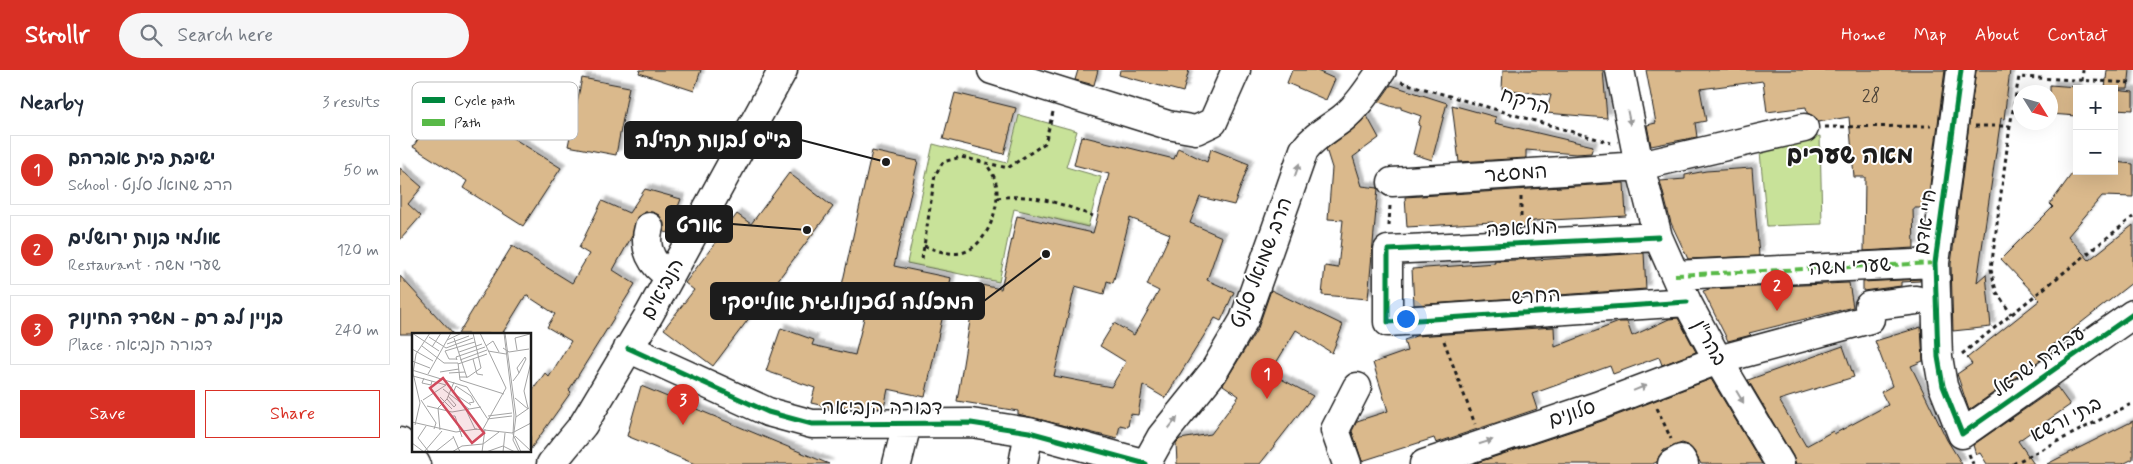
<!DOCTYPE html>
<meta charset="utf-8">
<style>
body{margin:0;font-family:Mynerve,"Playpen Sans Hebrew",sans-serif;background:#f6f6f7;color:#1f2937}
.controls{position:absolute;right:15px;top:15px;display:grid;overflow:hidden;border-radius:0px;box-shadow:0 5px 20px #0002}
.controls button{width:45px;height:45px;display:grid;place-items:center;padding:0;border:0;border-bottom:1px solid #e0e1e3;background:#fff;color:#1f2937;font:25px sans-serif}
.compass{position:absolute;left:1613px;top:15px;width:45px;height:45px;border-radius:50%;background:#fff;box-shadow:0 5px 20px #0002;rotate:127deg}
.you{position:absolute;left:1005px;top:248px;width:18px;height:18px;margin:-12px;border:4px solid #fff;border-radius:50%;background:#1a73e8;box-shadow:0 0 0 8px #1a73e833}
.badge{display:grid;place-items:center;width:32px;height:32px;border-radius:50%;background:#d93025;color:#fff;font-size:16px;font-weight:700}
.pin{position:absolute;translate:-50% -41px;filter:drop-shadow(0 1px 2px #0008)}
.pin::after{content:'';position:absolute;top:26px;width:18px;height:15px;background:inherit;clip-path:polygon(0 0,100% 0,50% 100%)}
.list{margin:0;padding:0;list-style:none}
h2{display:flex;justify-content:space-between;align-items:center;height:65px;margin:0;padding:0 20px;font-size:21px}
h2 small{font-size:16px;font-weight:400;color:#747a83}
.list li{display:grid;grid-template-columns:32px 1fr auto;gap:15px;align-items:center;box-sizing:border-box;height:70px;margin:0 10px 10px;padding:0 10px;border:1px solid #e0e1e3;border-radius:0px}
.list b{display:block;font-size:19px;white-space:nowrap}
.list p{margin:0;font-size:16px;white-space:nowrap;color:#747a83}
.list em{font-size:16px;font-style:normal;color:#747a83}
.actions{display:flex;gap:10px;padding:15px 20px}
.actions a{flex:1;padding:11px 0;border:1px solid #d93025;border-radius:0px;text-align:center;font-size:18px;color:#d93025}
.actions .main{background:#d93025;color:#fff}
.icon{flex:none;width:28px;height:28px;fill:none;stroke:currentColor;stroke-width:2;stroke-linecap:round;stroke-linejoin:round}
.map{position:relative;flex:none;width:1733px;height:394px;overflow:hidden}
header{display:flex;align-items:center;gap:30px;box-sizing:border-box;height:70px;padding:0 25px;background:#d93025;color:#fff}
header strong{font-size:24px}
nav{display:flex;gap:28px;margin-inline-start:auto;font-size:18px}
.search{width:350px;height:45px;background:#f6f6f7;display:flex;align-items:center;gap:12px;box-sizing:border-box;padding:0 18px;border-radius:28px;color:#747a83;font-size:19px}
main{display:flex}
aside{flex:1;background:#fff}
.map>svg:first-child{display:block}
.green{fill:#c8e299;stroke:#727f5a}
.building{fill:#dab98c;stroke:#1c1c1c;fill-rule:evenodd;filter:url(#shadow)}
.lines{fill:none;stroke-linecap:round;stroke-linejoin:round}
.minor-casing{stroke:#1c1c1c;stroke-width:31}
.path{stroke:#1c1c1c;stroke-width:3;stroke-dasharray:4 4;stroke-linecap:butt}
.minor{stroke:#fff;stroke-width:28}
.quiet{stroke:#58b947;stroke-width:4;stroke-dasharray:8 4;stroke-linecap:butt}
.cycleway-casing{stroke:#fff;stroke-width:8}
.cycleway{stroke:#00873e;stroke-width:5}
.oneway{fill:#999}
.labels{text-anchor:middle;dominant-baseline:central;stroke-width:4;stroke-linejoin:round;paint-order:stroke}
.number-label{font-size:18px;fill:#4c4338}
.street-label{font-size:20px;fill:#1c1c1c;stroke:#fff}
.district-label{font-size:25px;font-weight:bold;fill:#1c1c1c;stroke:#fff}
.inset-road{fill:none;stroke:#a4a4a4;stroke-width:1}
.view{fill:#d1495b;fill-opacity:0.15;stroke:#d1495b;stroke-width:2.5}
.inset-edge{fill:none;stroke:#1c1c1c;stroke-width:2.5}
.key{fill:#fff;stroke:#bbb;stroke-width:1}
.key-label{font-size:14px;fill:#1c1c1c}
.leader{fill:none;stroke:#1c1c1c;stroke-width:2}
.callout-dot{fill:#1c1c1c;stroke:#fff;stroke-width:2}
.callout{fill:#1c1c1c;stroke:#1c1c1c;stroke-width:2}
.callout-label{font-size:21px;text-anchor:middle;font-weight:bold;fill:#fff}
</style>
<header>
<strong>Strollr</strong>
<div class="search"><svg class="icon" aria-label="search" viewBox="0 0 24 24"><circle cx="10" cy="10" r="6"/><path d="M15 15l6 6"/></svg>Search here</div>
<nav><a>Home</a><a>Map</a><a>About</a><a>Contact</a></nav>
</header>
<main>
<aside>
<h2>Nearby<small>3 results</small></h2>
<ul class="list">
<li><span class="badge">1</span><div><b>ישיבת בית אברהם</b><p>School · הרב שמואל סלנט</p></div><em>50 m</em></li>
<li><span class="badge">2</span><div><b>אולמי בנות ירושלים</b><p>Restaurant · שערי משה</p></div><em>120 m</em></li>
<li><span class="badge">3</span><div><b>בניין לב רם - משרד החינוך</b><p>Place · דבורה הנביאה</p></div><em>240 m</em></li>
</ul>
<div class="actions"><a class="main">Save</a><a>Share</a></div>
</aside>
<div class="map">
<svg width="1733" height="394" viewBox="0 0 1733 394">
<defs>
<filter id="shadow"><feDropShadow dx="4.5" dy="-4.5" stdDeviation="1" flood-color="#0004"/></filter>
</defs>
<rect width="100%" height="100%" fill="#fff"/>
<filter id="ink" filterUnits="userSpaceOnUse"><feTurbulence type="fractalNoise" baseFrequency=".02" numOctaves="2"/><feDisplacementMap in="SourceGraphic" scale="10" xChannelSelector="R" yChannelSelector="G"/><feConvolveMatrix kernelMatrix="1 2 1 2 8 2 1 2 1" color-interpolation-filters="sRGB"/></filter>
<g filter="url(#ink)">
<path class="green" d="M619 45 677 61 666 97 701 107 688 157 614 139 599 212 507 193 533 74 607 93Z
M1420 66 1422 154 1367 156 1360 82Z"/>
<path class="building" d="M240 0H301L294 21 239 3Z
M678 0H698L694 15 675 10Z
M720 0H789L783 22 719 5Z
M892 0H915L935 9 926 30 887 13Z
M1103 0H1203L1207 48 1146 43 1151 25 1102 19Z
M1246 0H1545L1527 138H1513L1514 178 1464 181 1465 107H1454L1449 47 1418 52 1415 47 1407 43 1406 37 1367 42 1363 11 1300 19 1306 51 1295 53 1297 67 1251 76 1247 55 1256 53Z
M1576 0H1610L1604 49 1601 48 1577 212 1586 204 1591 257 1553 261 1551 194Z
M1707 0H1730L1728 19H1705Z
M182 8 229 17 216 85 168 76Z
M991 15 1047 33 1032 90 1013 84 1020 56 1018 55 1021 46 1001 39V37H993L979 32Z
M1650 15 1677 17V46L1650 44Z
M1714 20 1733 22V40L1714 39Z
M555 23 616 38 604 84 543 69Z
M42 31 97 65 100 60 161 98 123 156 63 118 67 111 13 77Z
M1052 35 1096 47 1095 53 1193 76 1191 83 1176 84 1126 80V88L1059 92Z
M967 46 979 68 953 87 962 116 978 118 968 229 922 225 925 196 938 198 943 150 928 149 932 98 926 79 952 60Z
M681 66 774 89 778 78 807 92 811 79 849 94 834 135 800 127 790 153 822 167 807 210 834 222 821 251 815 248 765 328 743 315 738 345 730 344 728 357 720 355 717 369 618 344V341L557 331 576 214 601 219 617 146 693 163 709 104 674 95ZM730 148 770 164 747 215 759 221 734 265 714 253 700 276 726 292 711 317 654 306 675 216 704 224 707 211 713 213Z
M472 81 518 91 494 196 551 208 525 327 488 319 484 338H469L451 334 450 338 435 334 433 338 411 333 415 318 366 301 381 258 414 270 412 275 455 285 464 248 436 242Z
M1714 92 1733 94V127L1702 126 1668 166 1689 190 1733 155V212L1649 278 1653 281 1569 340 1557 304 1572 294 1567 288 1640 230 1601 189 1653 137 1650 134 1674 101H1714Z
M0 98 22 117 8 134 21 146 0 170Z
M1352 98 1359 186 1288 189 1271 153 1260 111 1285 109V105L1306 101Z
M389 103 433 137 313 296 264 259 294 220 285 213 337 144 351 154Z
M1224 113 1226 146 1133 151V157L1094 159 1093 152 1007 157 1005 127Z
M245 119 281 129 268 163 264 162V153L259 145 252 142H245L237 147 232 166 213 200 235 214 169 320 171 322 130 380V324L145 303 149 307 171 271 147 257 155 244 126 225 102 264H58L112 176 172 213 189 184 179 178 202 131 229 143Z
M1244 183 1246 219 1014 235 1012 199 1095 193 1094 191 1135 189V190Z
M0 206 53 264H0Z
M1520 209V211L1501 212V216L1463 221V212Z
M1449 213 1453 237 1349 263 1351 265 1328 271 1303 221 1309 219Z
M871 220 943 255 932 283 896 260 870 303 913 326 860 394H777L776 373 780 369 811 364 839 326 823 315 858 258Z
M1278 248 1296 282 1262 295 1259 287 1213 304 1210 296 1132 324 1137 339 1036 373 1034 368 962 391 952 361 957 351 988 341 973 293 1007 281 1004 270 1016 266 1154 257 1155 277 1219 252H1227L1232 266 1269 249Z
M1521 257 1523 291 1511 296 1547 370 1562 394H1396L1393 386 1348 310 1443 276 1454 307 1379 330 1406 376 1433 361 1434 364 1488 335 1481 322 1492 316 1475 271Z
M1311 309 1362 394H1301L1294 381 1288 375 1282 373 1264 380 1259 386 1257 392 1252 394H1073L1202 351Z
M241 316 429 394H295L227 366Z
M1657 317 1670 335 1618 371 1634 394H1587L1580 383 1576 385 1573 375Z
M1733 351V389L1723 394H1647Z"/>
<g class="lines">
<defs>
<path id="minor" d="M592 0 768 55 796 60 813 52 836 0
M1220 0 1236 80 1258 167 1287 232 1318 290 1380 394
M1561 0 1535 193 1538 287 1543 316 1562 364 1733 244
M992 112 1240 96 1404 58
M249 157C243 178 251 195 270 206
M1258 167 988 180V252L1287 232
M1275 205 1535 193
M228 278 368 342 412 354 571 353 629 362 746 394
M0 372 16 394
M151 394 183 355 250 243 383 0
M497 394 507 354
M623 394 629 362
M746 394 761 367 814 301 844 250 904 80C914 66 929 59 943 48 959 35 970 17 982 0
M947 394 935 360 957 317
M1024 394 1197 336 1318 290 1470 249 1469 236 1516 230
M1272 394 1281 389 1284 394"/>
</defs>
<use href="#minor" class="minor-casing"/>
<path class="path" d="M1682 11 1683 0
M1001 12 1211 73
M1575 56H1610L1619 7 1733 13
M1610 56 1591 199 1596 221 1611 244
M1425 57 1531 56
M1121 127V151
M597 128C634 123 659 133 693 146
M989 156 990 135
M524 176C536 180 548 185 561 183 587 177 601 137 596 113 595 106 589 99 586 93
M522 189 535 105 543 92 561 87 608 98 645 73 653 42
M1044 271 1075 354
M1562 284 1733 147
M1257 338 1271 369
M1569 384 1573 394
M1613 394 1733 333"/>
<use href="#minor" class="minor"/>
<path class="quiet" d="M1275 205 1535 193"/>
<defs>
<path id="cycleway" d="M1561 0 1535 193 1538 287 1543 316 1562 364 1733 244
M1258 167 988 180V252L1287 232
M228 278 368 342 412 354 571 353 629 362 746 394"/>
</defs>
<use href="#cycleway" class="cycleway-casing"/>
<use href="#cycleway" class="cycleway"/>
</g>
<defs><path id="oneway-solid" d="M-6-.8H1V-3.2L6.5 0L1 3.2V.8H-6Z" transform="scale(1.25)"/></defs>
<g class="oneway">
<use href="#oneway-solid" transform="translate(1229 48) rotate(78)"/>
<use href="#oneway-solid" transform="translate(897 100) rotate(-71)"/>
<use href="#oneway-solid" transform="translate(1240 318) rotate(-22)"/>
<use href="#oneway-solid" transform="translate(1340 327) rotate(59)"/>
<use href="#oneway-solid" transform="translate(773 353) rotate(-51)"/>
<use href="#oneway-solid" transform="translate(1086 372) rotate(-18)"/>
</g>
</g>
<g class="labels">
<g class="number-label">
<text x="1471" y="26">28</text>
</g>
<g class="street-label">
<text transform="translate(1125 32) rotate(16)">הרקח</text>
<text transform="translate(1116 104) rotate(-4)">המסגר</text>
<text transform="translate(1526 152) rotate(-82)">חיי אדם</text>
<text transform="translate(1122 159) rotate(-3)">המלאכה</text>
<text transform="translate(862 193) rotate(-69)">הרב שמואל סלנט</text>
<text transform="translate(1450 197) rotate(-3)">שערי משה</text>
<text transform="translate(263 219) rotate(-61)">הנביאים</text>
<text transform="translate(1136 227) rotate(-4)">החרש</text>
<text transform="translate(1309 273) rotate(61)">בהר"ן</text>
<text transform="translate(1639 292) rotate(-35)">עבודת ישראל</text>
<text x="482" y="338">דבורה הנביאה</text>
<text transform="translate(1172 344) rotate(-18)">סלונים</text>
<text transform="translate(1666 350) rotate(-27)">בתי ורשא</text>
</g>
<g class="district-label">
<text x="1450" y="86">מאה שערים</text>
</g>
</g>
<g transform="translate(12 263)">
<rect width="119" height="119" fill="#fff"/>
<path class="inset-road" d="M0 0 27 18M68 0 94 55 71 96M92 0 102 82 101 101 109 119M93 0 104 83 101 107 107 119M17 4 34 15 61 5M42 5 55 45M35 7 50 0M35 11 57 3M10 13 32 30M74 13 81 8 87 19M20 14 29 0M91 15 97 19 117 16M0 16 21 28M105 17 103 5 118 1M76 18 94 21M47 19 70 11M45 26H37L33 18 63 9M61 26 65 41 71 42M45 27 44 24 73 14M48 27 75 17M0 28 18 35M32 30H46L48 47 92 61M46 31 75 21M0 37 55 54 75 85M28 39 47 36M1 40 8 70 3 92M1 40 4 21 18 0M37 40 53 39M16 41 39 0M1 43 34 52 11 67M47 44H56L69 35 61 0M12 45 10 50 19 52 20 48M101 48 107 40 114 26 113 24 105 35 107 40M31 56 57 76M28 64 40 76M103 65 116 76M35 66 42 74 44 72 36 63M9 67 24 90 22 96M57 70 62 69 59 63 44 53 41 60 59 72M15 73 40 79 69 74M26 75 35 66 42 49M26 75 28 97M116 75 112 58 119 29M54 77 63 96M39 83H43L50 104M76 83 100 80M104 84 117 75M75 86 100 83M0 89 44 99M14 93 6 105 17 119M63 96 100 100 119 90M44 99 65 96M41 103 48 119M103 103 119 118M0 110 12 119M12 119 30 98M23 119 42 104M40 119 50 113 71 111 87 99M70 119 73 96M74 119 91 113 103 119M91 119 93 100"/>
<path class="view" d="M31 45 72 100 60 110 18 55Z"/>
<rect width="119" height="119" class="inset-edge"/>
</g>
<rect x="12" y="12" width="166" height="58" rx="8" class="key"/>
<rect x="22" y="27" width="23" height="6" fill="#00873e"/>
<rect x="22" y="49" width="23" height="7" fill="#58b947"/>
<g class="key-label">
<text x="54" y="35">Cycle path</text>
<text x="54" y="57">Path</text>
</g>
<path class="leader" d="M486 92L401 70M407 160L332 154M646 184L584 231"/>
<g class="callout-dot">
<circle cx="486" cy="92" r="5"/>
<circle cx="407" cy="160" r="5"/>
<circle cx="646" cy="184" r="5"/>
</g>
<g class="callout">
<rect x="225" y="52" width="176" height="36" rx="5"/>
<rect x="266" y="136" width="66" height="36" rx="5"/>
<rect x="311" y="213" width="273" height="36" rx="5"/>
</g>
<g class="callout-label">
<text x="313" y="77">בי"ס לבנות תהילה</text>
<text x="299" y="162">אורט</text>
<text x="448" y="239">המכללה לטכנולוגית אולייסקי</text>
</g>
</svg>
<div class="controls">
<button>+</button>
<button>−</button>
</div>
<svg class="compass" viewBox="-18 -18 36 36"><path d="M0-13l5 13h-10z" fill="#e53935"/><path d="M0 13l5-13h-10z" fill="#747a83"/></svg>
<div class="you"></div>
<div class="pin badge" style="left:867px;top:329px">1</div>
<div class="pin badge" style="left:1377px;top:241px">2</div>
<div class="pin badge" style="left:283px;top:355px">3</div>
</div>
</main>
